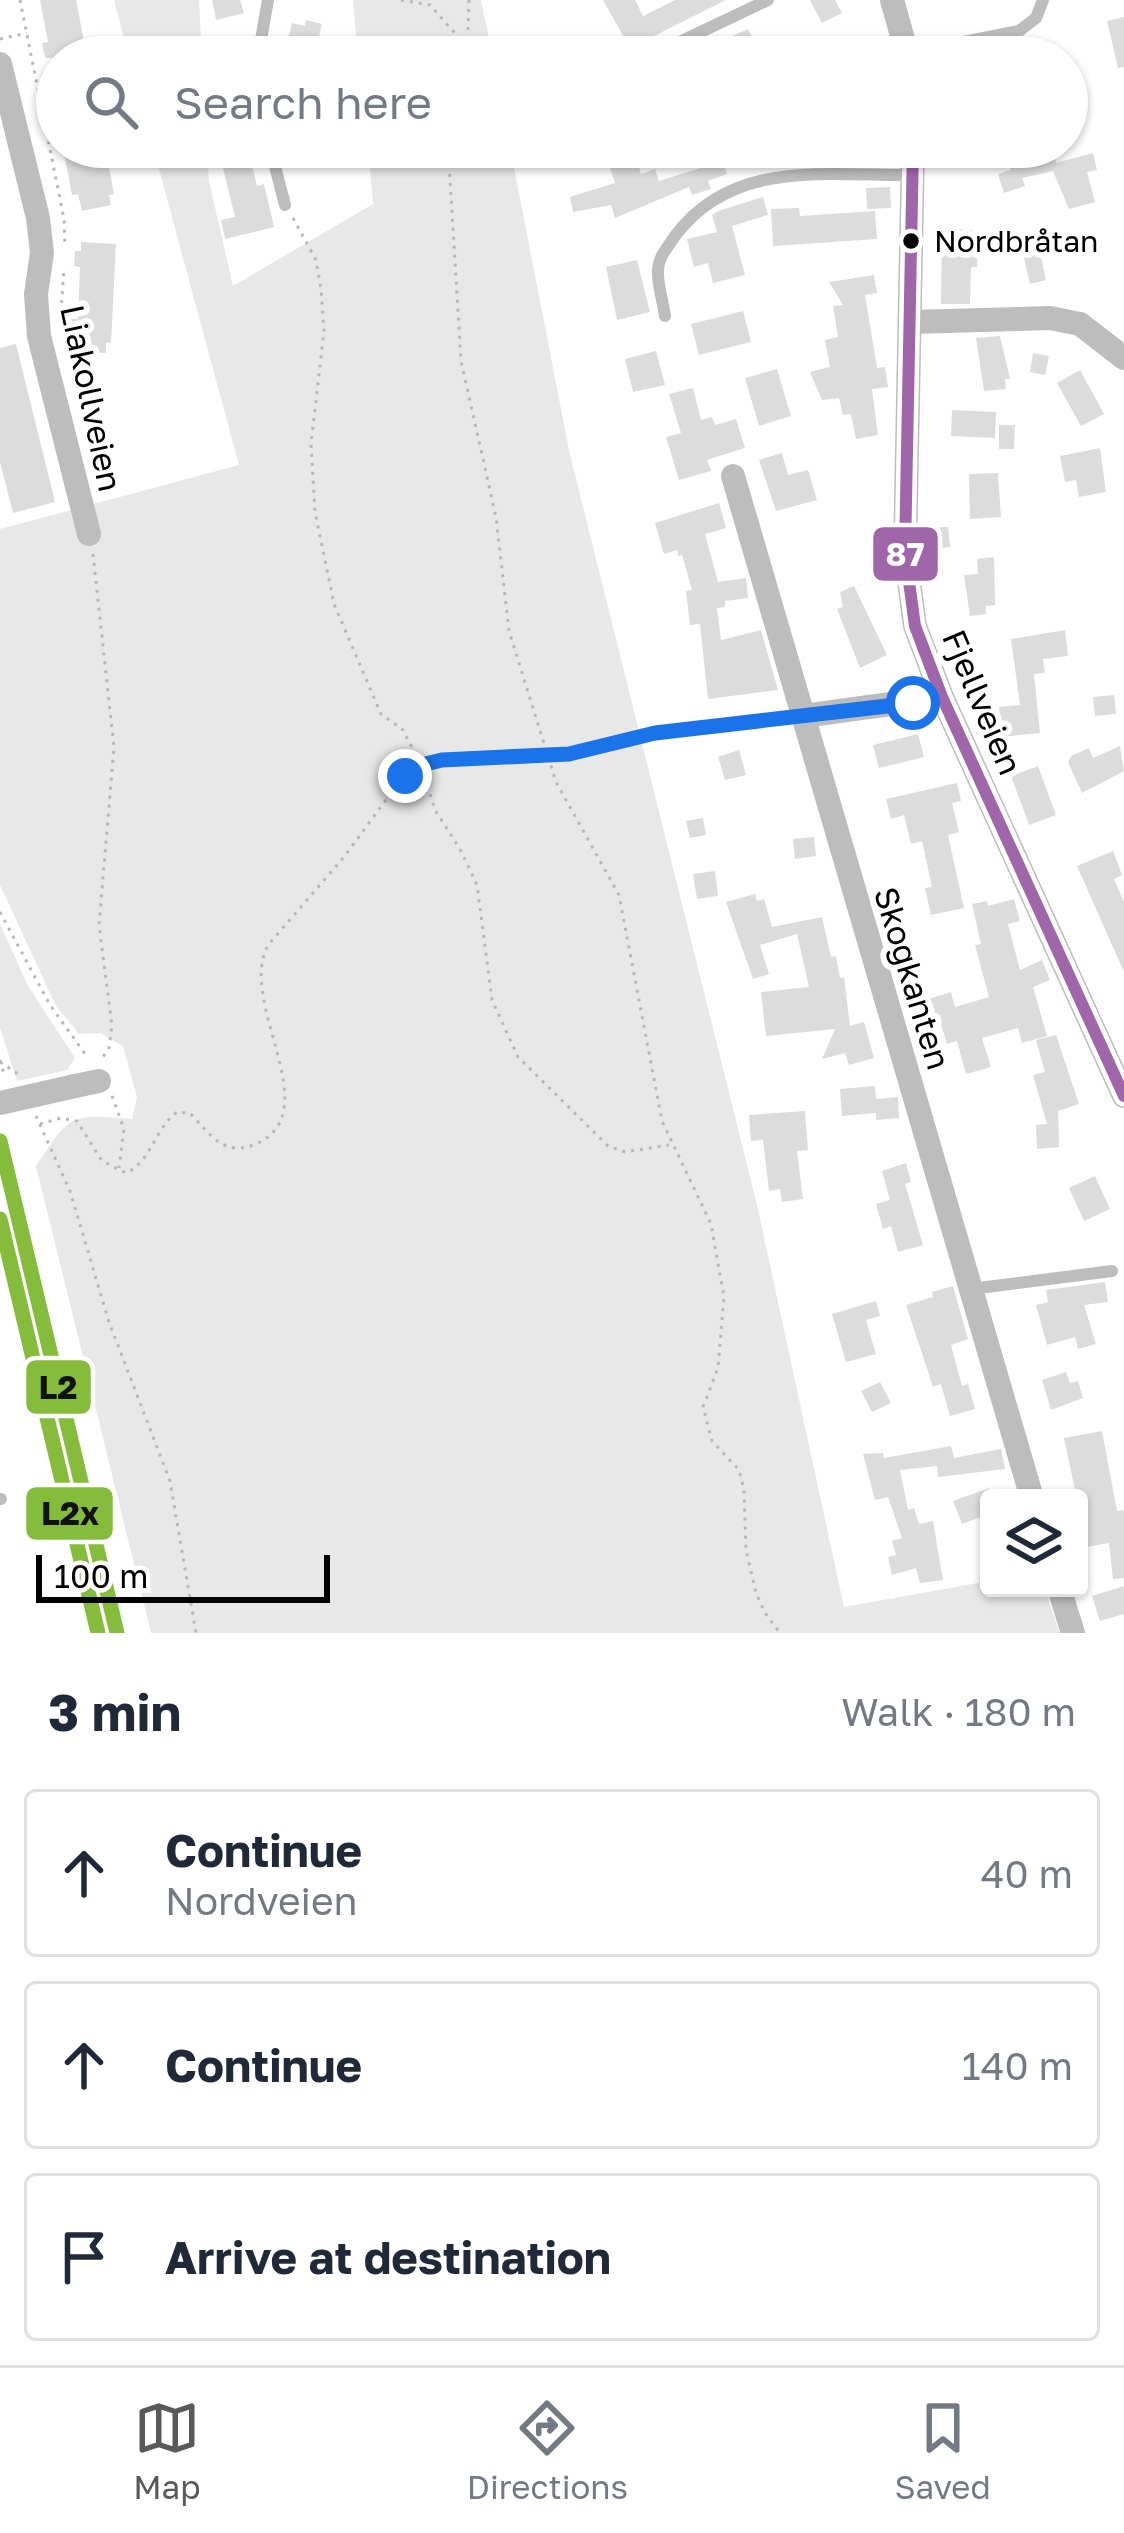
<!DOCTYPE html>
<meta charset="utf-8">
<style>
body{margin:0;font-family:"Golos Text",sans-serif;background:#f2f2f3;color:#1f2937}
.controls{position:absolute;right:36px;bottom:36px;display:grid;overflow:hidden;border-radius:12px;box-shadow:0 3px 9px #0004}
.controls button{width:108px;height:108px;display:grid;place-items:center;padding:0;border:0;border-bottom:3px solid #e0e1e3;background:#fff;color:#1f2937;font:60px sans-serif}
.scale{position:absolute;left:36px;bottom:30px;width:294px;box-sizing:border-box;padding-left:12px;border:6px solid #000;border-top:0;font-size:33px;line-height:42px;white-space:nowrap;color:#000;-webkit-text-stroke:9px #fff;paint-order:stroke}
.stop{position:absolute;width:36px;height:36px;margin:-27px;border:9px solid #1a73e8;border-radius:50%;background:#fff}
.stop.end{background:#1a73e8;border-color:#fff;box-shadow:0 3px 12px #0008}
.list{margin:0;padding:0;list-style:none}
h2{display:flex;justify-content:space-between;align-items:center;height:156px;margin:0;padding:0 48px;font-size:51px}
h2 small{font-size:39px;font-weight:400;color:#747a83}
.list li{display:grid;grid-template-columns:78px 1fr auto;gap:36px;align-items:center;box-sizing:border-box;height:168px;margin:0 24px 24px;padding:0 24px;border:3px solid #e0e1e3;border-radius:12px}
.list b{display:block;font-size:45px;white-space:nowrap}
.list p{margin:0;font-size:39px;white-space:nowrap;color:#747a83}
.list em{font-size:39px;font-style:normal;color:#747a83}
.icon{flex:none;width:66px;height:66px;fill:none;stroke:currentColor;stroke-width:2;stroke-linecap:round;stroke-linejoin:round}
.map{position:relative;flex:none;width:1124px;height:1633px;overflow:hidden}
.search{position:absolute;background:#fff;box-shadow:0 3px 9px #0004;left:36px;right:36px;top:36px;height:132px;display:flex;align-items:center;gap:30px;box-sizing:border-box;padding:0 42px;border-radius:66px;color:#747a83;font-size:45px}
.sheet{height:732px;background:#fff}
nav{display:flex;justify-content:space-around;align-items:center;box-sizing:border-box;height:168px;border-top:3px solid #e0e1e3;background:#fff;font-size:33px;color:#747a83}
nav a{display:grid;justify-items:center;gap:6px}
nav .on{color:#595959}
.map>svg:first-child{display:block}
.green{fill:#e8e8e8}
.building{fill:#dcdcdc}
.lines{fill:none;stroke-linecap:round;stroke-linejoin:round}
.path{stroke:#b8b8b8;stroke-width:3;stroke-dasharray:3 6;stroke-linecap:butt}
.service{stroke:#bdbdbd;stroke-width:12}
.minor{stroke:#bdbdbd;stroke-width:24}
.path-bridge{stroke:#b8b8b8;stroke-width:3;stroke-dasharray:3 6;stroke-linecap:butt}
.minor-bridge{stroke:#bdbdbd;stroke-width:24}
.bus-1-casing{stroke:#fff;stroke-width:21}
.bus-1{stroke:#a066aa;stroke-width:12}
.rail-1-casing{stroke:#fff;stroke-width:24}
.rail-2-casing{stroke:#fff;stroke-width:24}
.rail-1{stroke:#86bc3c;stroke-width:15}
.rail-2{stroke:#86bc3c;stroke-width:15}
.route{stroke:#1a73e8;stroke-width:15}
.bus-dot{fill:#000;stroke:#fff;stroke-width:4.5}
.labels{text-anchor:middle;dominant-baseline:central;stroke-width:12;stroke-linejoin:round;paint-order:stroke}
.bus-label{font-size:30px;fill:#000;stroke:#fff;text-anchor:start}
.street-label{font-size:33px;fill:#000;stroke:#fff}
.line-badge{stroke:#fff;stroke-width:4.5}
.badge-label{font-size:33px;text-anchor:middle;font-weight:bold;fill:#fff}
.pale-badge-label{font-size:33px;text-anchor:middle;font-weight:bold;fill:#111}
</style>
<div class="map">
<svg width="1124" height="1633" viewBox="0 0 1124 1633">
<rect width="100%" height="100%" fill="#fff"/>
<path class="green" d="M114 0H199L202 57H129Z
M353 0H481L493 57H358Z
M153 147H207L209 181 233 286 373 204 368 147H510L569 450 757 1205 844 1607 989 1581V1588H1044L1060 1633H151L36 1166C72 1113 69 1114 132 1119L137 1097 123 1046 100 1033 79 1034 56 1006 0 885V529L239 465Z
M0 924 28 986 75 1058 67 1070 17 1081 0 1028Z"/>
<path class="building" d="M40 0H76L87 57 45 58 42 43 48 42Z
M212 0H240L244 13 216 20Z
M603 0H635L643 16 675 0H726L630 48Z
M810 0H835L842 13 822 23Z
M1124 17V67L1118 68 1107 21Z
M306 20 322 24 314 57 285 52 292 23 305 26Z
M748 29 761 57H728L721 41Z
M63 147H105L114 194 109 195 111 205 82 211 78 194 72 195Z
M603 147H633L641 174 655 169 659 181 723 161 727 174 708 181 711 189 692 195 689 187 615 218 611 205 573 212 570 197 615 183Z
M832 147H858L859 163 833 164Z
M1054 152 1056 163 1093 153 1097 170 1087 172 1095 202 1069 209 1053 171 1022 178 1025 186 1004 193 998 174 1011 170 1007 162Z
M250 157 257 186 264 184 274 227 225 239 221 220 235 217 222 164Z
M890 187 891 208 867 209 866 188Z
M763 197 768 215 732 226 745 275 713 283 708 263 694 267 687 239 717 232 712 215 718 211Z
M799 208 800 216 875 211 877 239 773 246 771 209Z
M942 229 972 230V244H978L977 267H971L970 304H941Z
M81 242 116 244 111 343 106 342V353L76 351V334H70L71 319H78L80 267 74 266 75 251H81Z
M1038 242 1046 280 1030 284 1021 245Z
M637 260 650 312 617 320 606 267Z
M874 275 877 293 865 295 877 368 885 367 888 387 872 389 878 435 856 439 851 414 843 415 839 398 822 400 810 372 830 367 825 340 838 337 833 306 843 305 829 282Z
M743 311 751 342 699 355 691 324Z
M1000 336 1010 379H1005L1006 389 984 391 976 338Z
M16 344 55 502 13 513 0 462V348Z
M656 351 665 385 633 392 625 359Z
M1033 353 1049 356 1045 375 1030 372Z
M777 369 791 416 759 426 745 378Z
M1080 370 1104 414 1081 426 1057 383Z
M693 388 701 420 712 417 715 425 736 419 745 448 707 460 711 471 679 480 666 437 681 433 669 394Z
M952 410 996 412 995 438 951 436Z
M999 425H1015L1014 449H999Z
M1100 448 1106 492 1079 497 1076 480 1065 482 1060 456Z
M782 453 788 475 808 470 817 500 776 511 759 460Z
M998 473 1001 517 970 519 969 474Z
M719 503 726 528 705 534 718 582 746 578 748 598 725 601V607L717 608 721 640 761 630 778 690 708 699 700 624 690 625 686 591 692 590 682 555 678 556 677 550 664 554 655 523Z
M948 527 950 547 929 549 928 528Z
M942 556 943 575 925 576 922 558Z
M994 557 995 605 986 606V614L970 616 964 575 978 574 977 559Z
M854 586 887 655 860 668 837 609 843 607 840 592Z
M1065 630 1068 656 1043 659 1045 673 1034 674 1040 733 979 739 974 728 1000 716 999 707 1020 705 1011 639Z
M977 673 982 692 961 697 957 677Z
M1114 695 1116 714 1095 716 1093 697Z
M918 734 924 757 879 768 873 745Z
M1120 746 1124 771 1082 793 1068 762 1071 756 1089 748 1093 758Z
M739 750 746 775 725 780 718 757Z
M1038 766 1056 815 1029 825 1011 776Z
M957 783 961 801 952 803 959 832 948 835 964 908 931 915 925 888 932 887 922 841 911 844 904 815 891 819 886 799Z
M703 818 706 835 690 838 686 821Z
M814 837 816 856 795 859 793 839Z
M1113 851 1122 875 1114 879 1124 902V972L1077 866Z
M715 871 718 896 697 899 693 874Z
M755 894 757 901 764 899 772 927 822 917 831 957 836 956 840 978 844 977 850 1026 864 1022 874 1058 849 1065 845 1053 822 1059 835 1029 766 1036 761 992 809 987 797 934 760 945 769 974 753 979 726 902Z
M1014 899 1020 921 1008 924 1020 970 1042 960 1050 980 1033 987 1047 1036 1022 1043 1018 1028 982 1038 991 1067 966 1074 957 1041 947 1044 939 1017 911 1025 905 1006 951 992 955 1007 989 997 975 945 981 944 972 904 987 901 988 906Z
M1056 1035 1079 1104 1058 1111 1059 1147 1037 1149 1036 1125 1047 1124 1033 1075 1045 1072 1036 1040Z
M875 1086 876 1099 898 1097 899 1118 876 1120V1113L842 1116 840 1089Z
M805 1111 808 1150 797 1151 803 1199 782 1202 780 1189 769 1191 763 1140 751 1141 749 1115Z
M906 1163 911 1182 905 1184 923 1245 898 1252 891 1226 883 1229 876 1204 890 1200 882 1171Z
M1095 1176 1110 1209 1084 1221 1069 1188Z
M1105 1282 1108 1302 1084 1305 1096 1344 1078 1349 1075 1337 1047 1345 1036 1305 1048 1302 1046 1290Z
M953 1286 968 1339 951 1345 962 1386 968 1384 975 1409 950 1416 941 1384 933 1387 906 1305 933 1297 932 1292Z
M876 1301 880 1316 866 1320 876 1354 846 1362 832 1314Z
M1066 1372 1070 1383 1078 1381 1083 1398 1051 1410 1042 1380Z
M880 1382 891 1403 872 1412 861 1391Z
M1102 1431 1117 1511 1124 1510V1578L1113 1579 1109 1543 1087 1547 1064 1438Z
M951 1446 954 1458 1001 1449 1005 1469 938 1477 937 1466 900 1470 908 1510 914 1508 919 1524 933 1521 943 1580 920 1583 916 1568 892 1575 888 1557 896 1555 892 1541 902 1538 888 1497 875 1500 863 1454 883 1453 884 1458Z
M989 1488V1514L962 1524 953 1501Z
M1124 1586V1614L1100 1621 1092 1596Z"/>
<g class="lines">
<path class="path" d="M20 0 64 219 65 246
M401 0 430 5 469 49
M0 39 27 33
M467 57 469 0
M451 147 449 162 461 361 496 517 509 631 556 782 619 895 662 1121 711 1224 724 1297 718 1368 703 1407 712 1441 739 1470 744 1490 746 1550 756 1593 765 1613 780 1633
M293 218 316 260 321 289 324 331 311 444 315 512 334 604 381 714 403 730 421 765 435 810 460 849 477 885 492 1000 518 1057 608 1146 625 1152 669 1145
M61 312 64 267
M93 554 114 747 99 925 112 1026 109 1048 101 1060
M0 912 50 1005 88 1058
M0 1062 18 1074
M112 1096 124 1129 119 1168
M36 1116 70 1191 109 1322 170 1481 196 1633
M40 1124 61 1118 77 1121 102 1161 126 1173C151 1162 155 1128 177 1112L190 1113C210 1134 224 1159 258 1143 328 1109 235 1000 269 944L344 857 397 785 421 765 442 760 569 754 655 733 779 718"/>
<path class="service" d="M908 53 1019 31 1036 18 1043 0
M258 57 268 0
M648 57 768 0
M270 147 285 205
M665 316C663 301 657 284 658 269 659 256 668 247 675 236 733 158 828 176 912 175
M971 1289 1112 1271
M0 1499H1"/>
<path class="minor" d="M892 0 908 57
M0 64 38 218 42 253 36 294 39 336 89 534
M913 147 905 552 915 626 942 697 1124 1096
M911 322 1050 318 1080 324 1124 358
M733 476 1032 1498
M803 716 942 697
M75 1086 99 1081
M1059 1588 1073 1633"/>
<path class="path-bridge" d="M0 1060 5 1077"/>
<path class="minor-bridge" d="M0 1103 75 1086"/>
<defs>
<path id="bus-1" d="M913 147 905 552 915 626 942 697 1124 1096"/>
</defs>
<use href="#bus-1" class="bus-1-casing"/>
<use href="#bus-1" class="bus-1"/>
<defs>
<path id="rail-1" d="M0 1141 117 1633"/>
<path id="rail-2" d="M0 1219 98 1633"/>
</defs>
<use href="#rail-1" class="rail-1-casing"/>
<use href="#rail-2" class="rail-2-casing"/>
<use href="#rail-1" class="rail-1"/>
<use href="#rail-2" class="rail-2"/>
</g>
<g class="lines">
<path class="route" d="M405 776 421 765 442 760 569 754 655 733 913 703"/>
</g>
<circle class="bus-dot" cx="911" cy="241" r="10"/>
<g class="labels">
<g class="bus-label">
<text x="934" y="241">Nordbråtan</text>
</g>
<g class="street-label">
<text transform="translate(92 398) rotate(78)">Liakollveien</text>
<text transform="translate(983 702) rotate(67)">Fjellveien</text>
<text transform="translate(913 978) rotate(73)">Skogkanten</text>
</g>
</g>
<g class="line-badge">
<rect x="871" y="525" width="69" height="58" rx="12" fill="#a066aa"/>
<rect x="24" y="1358" width="69" height="58" rx="12" fill="#86bc3c"/>
<rect x="24" y="1485" width="91" height="57" rx="12" fill="#86bc3c"/>
</g>
<g class="badge-label">
<text x="905" y="566">87</text>
</g>
<g class="pale-badge-label">
<text x="58" y="1399">L2</text>
<text x="70" y="1525">L2x</text>
</g>
</svg>
<div class="controls">
<button><svg class="icon" aria-label="layers" viewBox="0 0 24 24"><path d="M12 4l9 5-9 5-9-5zM3 14l9 5 9-5"/></svg></button>
</div>
<div class="scale">100 m</div>
<div class="stop" style="left:913px;top:703px"></div>
<div class="stop end" style="left:405px;top:776px"></div>
<div class="search"><svg class="icon" aria-label="search" viewBox="0 0 24 24"><circle cx="10" cy="10" r="6"/><path d="M15 15l6 6"/></svg>Search here</div>
</div>
<section class="sheet">
<h2>3 min<small>Walk · 180 m</small></h2>
<ul class="list">
<li><svg class="icon" aria-label="ahead" viewBox="0 0 24 24"><path d="M12 20V5M6 11l6-6 6 6"/></svg><div><b>Continue</b><p>Nordveien</p></div><em>40 m</em></li>
<li><svg class="icon" aria-label="ahead" viewBox="0 0 24 24"><path d="M12 20V5M6 11l6-6 6 6"/></svg><div><b>Continue</b></div><em>140 m</em></li>
<li><svg class="icon" aria-label="arrive" viewBox="0 0 24 24"><path d="M6 21V4h12l-3 4 3 4H6"/></svg><div><b>Arrive at destination</b></div></li>
</ul>
</section>
<nav>
<a class="on"><svg class="icon" aria-label="map" viewBox="0 0 24 24"><path d="M3 6l6-2 6 2 6-2v14l-6 2-6-2-6 2zM9 4v14M15 6v14"/></svg>Map</a>
<a><svg class="icon" aria-label="directions" viewBox="0 0 24 24"><path d="M12 3l9 9-9 9-9-9zM9 14v-3h6M13 9l2 2-2 2"/></svg>Directions</a>
<a><svg class="icon" aria-label="saved" viewBox="0 0 24 24"><path d="M7 4h10v16l-5-4-5 4z"/></svg>Saved</a>
</nav>
